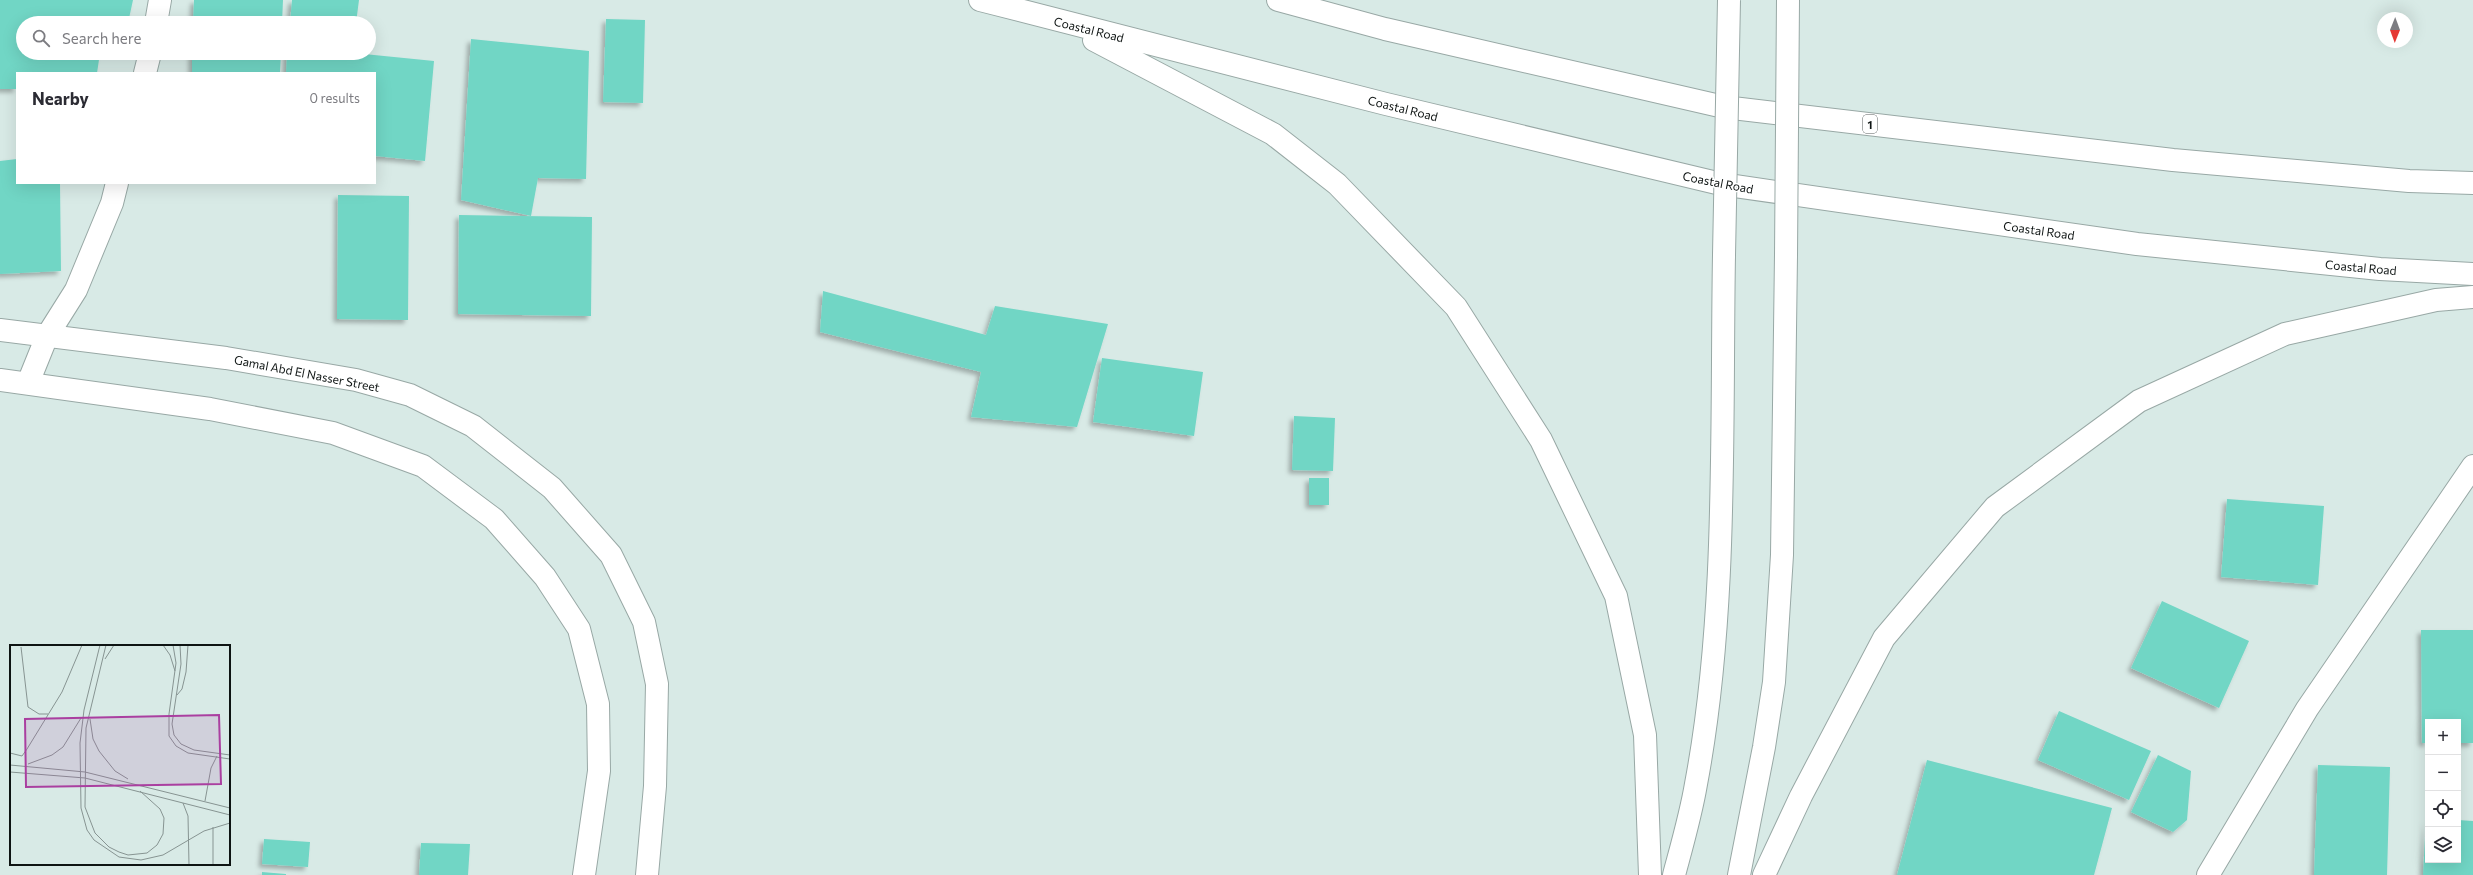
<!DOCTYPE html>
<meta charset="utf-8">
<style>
body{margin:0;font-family:Commissioner,sans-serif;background:#f7f7f7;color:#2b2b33}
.controls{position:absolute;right:12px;bottom:12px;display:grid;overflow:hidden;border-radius:0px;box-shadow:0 4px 16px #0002}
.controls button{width:36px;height:36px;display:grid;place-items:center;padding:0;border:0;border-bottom:1px solid #e1e1e2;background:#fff;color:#2b2b33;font:20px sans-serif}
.compass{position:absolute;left:2377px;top:12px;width:36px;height:36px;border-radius:50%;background:#fff;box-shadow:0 4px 16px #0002;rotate:181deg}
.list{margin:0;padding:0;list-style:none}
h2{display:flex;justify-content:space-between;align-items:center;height:52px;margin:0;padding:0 16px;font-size:17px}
h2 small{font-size:13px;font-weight:400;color:#7c7c81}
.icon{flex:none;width:22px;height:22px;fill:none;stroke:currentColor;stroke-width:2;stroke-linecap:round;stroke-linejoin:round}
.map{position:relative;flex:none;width:2473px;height:875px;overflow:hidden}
.search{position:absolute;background:#fff;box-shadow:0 4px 16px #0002;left:16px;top:16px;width:360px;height:44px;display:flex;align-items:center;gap:10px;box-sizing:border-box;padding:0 14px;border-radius:22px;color:#7c7c81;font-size:15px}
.panel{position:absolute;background:#fff;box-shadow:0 4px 16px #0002;left:16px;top:72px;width:360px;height:112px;border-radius:0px}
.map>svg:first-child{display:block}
.building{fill:#71d6c5;filter:url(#shadow)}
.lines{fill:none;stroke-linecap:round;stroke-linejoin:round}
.minor-casing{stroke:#98a8a5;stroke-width:24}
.secondary-casing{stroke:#98a8a5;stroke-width:24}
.trunk-casing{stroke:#98a8a5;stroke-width:24}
.minor{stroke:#fff;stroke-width:22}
.secondary{stroke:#fff;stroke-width:22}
.trunk{stroke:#fff;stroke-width:22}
.trunk-bridge-casing{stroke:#98a8a5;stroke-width:24;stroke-linecap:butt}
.trunk-bridge{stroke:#fff;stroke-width:22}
.labels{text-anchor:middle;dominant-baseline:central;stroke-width:3;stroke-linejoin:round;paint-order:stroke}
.shield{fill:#fff;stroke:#565a5a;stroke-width:1}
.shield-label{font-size:11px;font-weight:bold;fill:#0e1413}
.street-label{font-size:12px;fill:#0e1413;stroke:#fff}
.inset-road{fill:none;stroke:#879492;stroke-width:1}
.view{fill:#aa3fa0;fill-opacity:0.15;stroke:#aa3fa0;stroke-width:2}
.inset-edge{fill:none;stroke:#0e1413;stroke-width:2}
</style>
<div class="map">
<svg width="2473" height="875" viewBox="0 0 2473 875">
<defs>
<filter id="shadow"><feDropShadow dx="-3.5" dy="3.5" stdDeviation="2" flood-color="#0004"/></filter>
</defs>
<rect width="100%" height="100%" fill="#d8eae6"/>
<path class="building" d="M0 0H133L128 23H23V53H100L97 73H17V89H0Z
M194 0H283L282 23H193Z
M292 0H359L356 23H290Z
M606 19 645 20 643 103 603 102Z
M471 39 589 51 586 179 538 178 531 216 461 200Z
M192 53H281L280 73H192Z
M287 53H354L434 61 425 161 375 156V73H286Z
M17 159V183H60L61 271 0 274V161Z
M338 195 409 196 408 320 337 319Z
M459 215 592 217 591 316 458 314Z
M823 291 986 335 995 306 1108 324 1077 427 971 417 981 372 820 332Z
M1102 358 1203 372 1194 436 1093 422Z
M1294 416 1335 418 1333 471 1292 470Z
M1309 478H1329V505H1309Z
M2227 499 2324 506 2318 585 2221 577Z
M2162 601 2249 641 2219 708 2131 668Z
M2421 630H2473V743H2458V722H2428V743H2422Z
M2059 711 2151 751 2129 800 2038 760Z
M2158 755 2191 771 2187 820 2173 832 2131 812Z
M1927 760 2112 808 2094 875H1897Z
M2318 765 2390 767 2387 875H2314Z
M2426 818 2428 860H2458V820L2473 821V875H2423Z
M264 839 310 842 308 867 262 864Z
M421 843 470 844 468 875H419Z
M262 872 286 874V875H262Z"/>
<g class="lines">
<defs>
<path id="minor" d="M156 23 160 0
M145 73 150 53
M28 383 47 336 76 290 112 203 117 183
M2208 875 2307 709 2473 466"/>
<path id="secondary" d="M0 330 226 358 356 380 410 395 473 426 552 488 611 555 644 622 657 684 655 786 647 875
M0 380 210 409 333 433 423 466 494 519 545 577 579 629 598 704 599 771 584 875"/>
<path id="trunk" d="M980 0 1386 104 1721 184 2137 244 2380 269 2473 274
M1278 0 1385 29 1724 107 2173 160 2409 181 2473 183
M1094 40 1273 134 1337 184 1456 307 1541 440 1616 596 1645 735 1650 875
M1674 875C1682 845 1691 814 1696 784 1728 614 1721 427 1724 255
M1739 875 1764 747 1774 682 1782 555 1786 255
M1764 875 1801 796 1884 638 1995 507 2139 401 2285 334 2436 300 2473 297"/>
</defs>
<use href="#minor" class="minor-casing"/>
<use href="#secondary" class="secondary-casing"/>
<use href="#trunk" class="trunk-casing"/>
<use href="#minor" class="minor"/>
<use href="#secondary" class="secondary"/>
<use href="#trunk" class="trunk"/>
<defs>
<path id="trunk-bridge" d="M1724 255 1729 0
M1786 255 1788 0"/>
</defs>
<use href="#trunk-bridge" class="trunk-bridge-casing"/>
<use href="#trunk-bridge" class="trunk-bridge"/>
</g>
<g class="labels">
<rect class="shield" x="1863" y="115" width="14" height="18" rx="3"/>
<g class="shield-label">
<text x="1870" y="124">1</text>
</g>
<g class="street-label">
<text transform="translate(1089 29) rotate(14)">Coastal Road</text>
<text transform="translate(1403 108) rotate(14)">Coastal Road</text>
<text transform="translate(1718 182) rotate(11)">Coastal Road</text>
<text transform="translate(2039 230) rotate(8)">Coastal Road</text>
<text transform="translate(2361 267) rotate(5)">Coastal Road</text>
<text transform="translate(307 373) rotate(11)">Gamal Abd El Nasser Street</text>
</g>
</g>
<g transform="translate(10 645)">
<rect width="220" height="220" fill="#d8eae6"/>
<path class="inset-road" d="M90 0 74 65 70 98 71 163 77 185 84 195 109 212 131 215 153 210 194 186 220 178M96 0 76 83 75 162 85 188 99 202 109 207 118 210 137 208 147 200 153 189 154 173 150 164 130 146M153 0 160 10 165 26M163 0 166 18 159 69V91L166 101 178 108 220 114M170 0 171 19 162 79 164 90 171 99 184 105 220 110M11 2 18 62 29 69H38M95 14 104 0M167 50 172 44 176 27 178 0M80 74 83 94 89 106 105 126 118 134M0 108 12 111 17 104 52 47 72 0M18 119 42 110 53 102 71 73M0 120 75 127 220 163M0 127 75 133 220 170M195 156 201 123 207 111M173 158 178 171 179 220M203 182V220"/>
<path class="view" d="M209 70 211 139 16 142 15 74Z"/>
<rect width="220" height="220" class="inset-edge"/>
</g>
</svg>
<div class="controls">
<button>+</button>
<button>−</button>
<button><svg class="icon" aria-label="locate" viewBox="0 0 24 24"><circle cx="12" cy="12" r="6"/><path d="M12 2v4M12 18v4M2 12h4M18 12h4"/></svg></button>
<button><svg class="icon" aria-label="layers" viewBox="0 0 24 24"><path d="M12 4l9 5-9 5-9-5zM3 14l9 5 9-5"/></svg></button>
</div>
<svg class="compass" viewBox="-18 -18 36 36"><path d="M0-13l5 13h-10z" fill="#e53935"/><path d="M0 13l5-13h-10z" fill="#7c7c81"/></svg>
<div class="search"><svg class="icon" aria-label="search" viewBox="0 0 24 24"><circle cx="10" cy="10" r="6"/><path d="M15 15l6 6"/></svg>Search here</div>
<section class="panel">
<h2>Nearby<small>0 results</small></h2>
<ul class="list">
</ul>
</section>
</div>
